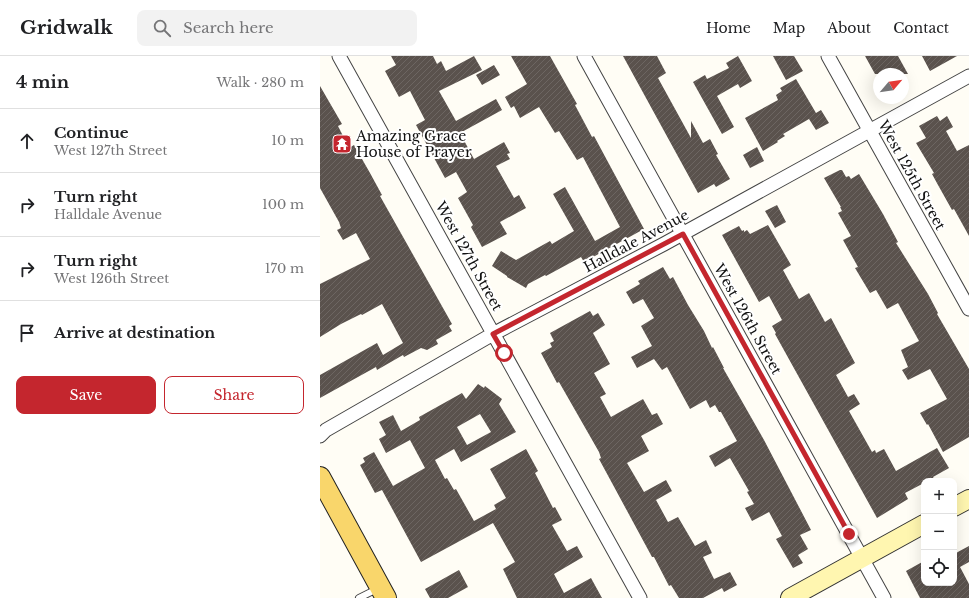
<!DOCTYPE html>
<meta charset="utf-8">
<style>
body{margin:0;font-family:"Libre Baskerville",serif;background:#f2f2f2;color:#202124}
.controls{position:absolute;right:12px;bottom:12px;display:grid;overflow:hidden;border-radius:8px;box-shadow:0 4px 16px #0002}
.controls button{width:36px;height:36px;display:grid;place-items:center;padding:0;border:0;border-bottom:1px solid #e0e0e0;background:#fff;color:#202124;font:20px sans-serif}
.compass{position:absolute;left:553px;top:12px;width:36px;height:36px;border-radius:50%;background:#fff;box-shadow:0 4px 16px #0002;rotate:61deg}
.stop{position:absolute;width:12px;height:12px;margin:-9px;border:3px solid #c4262e;border-radius:50%;background:#fff}
.stop.end{background:#c4262e;border-color:#fff;box-shadow:0 1px 4px #0008}
.list{margin:0;padding:0;list-style:none}
h2{display:flex;justify-content:space-between;align-items:center;height:52px;margin:0;padding:0 16px;font-size:17px}
h2 small{font-size:13px;font-weight:400;color:#757577}
.list li{display:grid;grid-template-columns:26px 1fr auto;gap:12px;align-items:center;box-sizing:border-box;height:64px;padding:0 16px;border-top:1px solid #e0e0e0}
.list b{display:block;font-size:15px;white-space:nowrap}
.list p{margin:0;font-size:13px;white-space:nowrap;color:#757577}
.list em{font-size:13px;font-style:normal;color:#757577}
.actions{display:flex;gap:8px;padding:12px 16px}
.actions a{flex:1;padding:9px 0;border:1px solid #c4262e;border-radius:8px;text-align:center;font-size:14px;color:#c4262e}
.actions .main{background:#c4262e;color:#fff}
.icon{flex:none;width:22px;height:22px;fill:none;stroke:currentColor;stroke-width:2;stroke-linecap:round;stroke-linejoin:round}
.map{position:relative;flex:none;width:649px;height:542px;overflow:hidden}
header{display:flex;align-items:center;gap:24px;box-sizing:border-box;height:56px;padding:0 20px;background:#fff;border-bottom:1px solid #e0e0e0}
header strong{font-size:19px}
nav{display:flex;gap:22px;margin-inline-start:auto;font-size:14px}
.search{width:280px;height:36px;background:#f2f2f2;display:flex;align-items:center;gap:10px;box-sizing:border-box;padding:0 14px;border-radius:8px;color:#757577;font-size:15px}
main{display:flex}
aside{flex:1;background:#fff}
.map>svg:first-child{display:block}
.building{fill:url(#building-hatch);fill-rule:evenodd}
.lines{fill:none;stroke-linecap:round;stroke-linejoin:round}
.lane-casing{stroke:#444;stroke-width:8}
.street-casing{stroke:#444;stroke-width:15}
.secondary-casing{stroke:#333;stroke-width:20}
.primary-casing{stroke:#222;stroke-width:22}
.lane{stroke:#fff;stroke-width:6}
.street{stroke:#fff;stroke-width:13}
.secondary{stroke:#fff6b0;stroke-width:18}
.primary{stroke:#f9d66b;stroke-width:20}
.route{stroke:#c4262e;stroke-width:5}
.labels{text-anchor:middle;dominant-baseline:central;stroke-width:4;stroke-linejoin:round;paint-order:stroke}
.poi-label{font-size:14px;fill:#111;stroke:#fff;text-anchor:start}
.street-label{font-size:14px;fill:#111;stroke:#fff}
</style>
<header>
<strong>Gridwalk</strong>
<div class="search"><svg class="icon" aria-label="search" viewBox="0 0 24 24"><circle cx="10" cy="10" r="6"/><path d="M15 15l6 6"/></svg>Search here</div>
<nav><a>Home</a><a>Map</a><a>About</a><a>Contact</a></nav>
</header>
<main>
<aside>
<h2>4 min<small>Walk · 280 m</small></h2>
<ul class="list">
<li><svg class="icon" aria-label="ahead" viewBox="0 0 24 24"><path d="M12 20V5M6 11l6-6 6 6"/></svg><div><b>Continue</b><p>West 127th Street</p></div><em>10 m</em></li>
<li><svg class="icon" aria-label="right" viewBox="0 0 24 24"><path d="M7 20v-9h11M14 6l5 5-5 5"/></svg><div><b>Turn right</b><p>Halldale Avenue</p></div><em>100 m</em></li>
<li><svg class="icon" aria-label="right" viewBox="0 0 24 24"><path d="M7 20v-9h11M14 6l5 5-5 5"/></svg><div><b>Turn right</b><p>West 126th Street</p></div><em>170 m</em></li>
<li><svg class="icon" aria-label="arrive" viewBox="0 0 24 24"><path d="M6 21V4h12l-3 4 3 4H6"/></svg><div><b>Arrive at destination</b></div></li>
</ul>
<div class="actions"><a class="main">Save</a><a>Share</a></div>
</aside>
<div class="map">
<svg width="649" height="542" viewBox="0 0 649 542">
<defs>
<pattern id="building-hatch" width="6" height="6" patternUnits="userSpaceOnUse"><rect width="6" height="6" fill="#5a524d"/><path d="M-1 1l2-2M0 6l6-6M5 7l2-2" fill="none" stroke="#6d6662"/></pattern>
</defs>
<rect width="100%" height="100%" fill="#fffdf5"/>
<path class="building" d="M71 0H113L117 8 121 5 126 15 154 0 162 14 119 35 136 65 176 43 182 54 140 77 154 103 184 86 190 97 187 98 190 103 176 110 194 142 199 139 206 152 180 166 187 178 162 191 151 171 153 169 138 142 147 136 136 116 125 122 96 69 105 64 90 35 79 41 65 15 76 9Z
M191 0H230L257 48 255 49 272 81 274 80 324 173 264 206 261 201 226 220 225 219 208 228 206 232 187 221V220L172 210 181 195 196 204 230 185 232 188 254 175 233 138 245 131 275 185 300 171 263 101 257 104 239 75 235 77 219 51 200 62 194 50 191 52 185 41 207 28Z
M303 0H337L346 17 338 22 371 82V65L383 87 390 83 398 98 396 99 410 123 396 131 394 128 378 137Z
M418 0 432 25 420 32 418 28 397 40 414 71 402 78 373 26 385 19 387 23 409 12 406 7Z
M453 0H474L483 15 466 24Z
M545 0H578L588 18H555Z
M602 0H637L610 15Z
M174 9 180 19 162 29 156 19Z
M476 23 496 57 501 54 509 67 496 74 489 63 463 78 465 80 457 85 458 86 443 95 425 62 458 44 456 39 462 35 460 32Z
M0 30 22 68 18 70 29 92 34 89 50 117 62 139 60 140 132 268 129 270 132 275 116 284 118 288 107 294 101 292 84 301 83 299 57 314 56 311 0 342V319L57 287 63 299 83 287 62 248 42 259 41 258 21 268 0 281V228L50 203 36 177 23 184 17 174 21 172 19 166 0 132Z
M617 60 620 65 627 60 633 71 626 75 637 95 649 89V180L634 153 632 154 618 129 612 118 614 117 596 87 606 82 599 70Z
M437 91 444 105 430 112 423 99Z
M520 114H522L526 121 529 120 531 123 539 118 563 158 578 186 576 187 608 238 618 257 617 258 649 313V381L623 396 608 368 607 369 600 357 627 343 610 313 588 324 582 314 588 311 581 294 599 285 578 247 567 253 556 234 550 237 535 212 538 211 523 184 531 180 518 157 522 155 520 151H521L504 122Z
M457 149 466 166 455 172 445 155Z
M448 169 471 209 463 214 479 243 489 237 505 266 511 262 535 307 516 319 528 341 534 338 540 348 529 355 552 396 555 394 556 397 564 393 576 415 617 392 629 412 613 421 615 425H604V427L585 437 588 443 557 462 455 278 456 277 452 270 462 264 449 240 439 246 402 179 419 170 422 175 424 174V176L427 174 430 178Z
M343 211 350 223 353 221 368 249 384 275 392 292 393 291 404 312H403L444 384 491 474 480 479 488 493 478 499 483 507 473 512 456 483 462 480 449 456 432 465 425 452 434 448 427 436 429 435 410 402 395 411 389 400 417 385 401 356H399L395 349 390 352 386 344 370 353 347 311 342 314 334 303 317 312 311 301 332 290 321 270 334 262 323 243 313 248 306 236 320 228 318 225Z
M270 255 273 260 278 257 285 269 273 277 290 308 274 317 286 338 280 341 291 361 323 343 332 359 337 357 343 368 321 380 329 395 307 407 324 436 346 424 352 435 336 444 348 466 358 461 375 490 386 484 392 497 383 501 394 523 410 516 417 529 404 536 402 532 383 542H359L351 529 349 530 334 501H332L279 403 281 402 279 396 239 326 237 327 221 297 232 291 230 287 234 285 230 277Z
M158 328 164 332 165 330 182 343 179 348 196 376 141 406 134 393 115 404 125 423 127 422 134 434 136 433 154 465 176 453 174 449 186 442 170 413 206 393 218 415 215 417 233 452 235 451 242 464 232 469 247 495 257 490 263 501 234 518 244 537 271 522 282 542H197L183 513 195 506 173 467 101 506 62 434 55 437 40 409 45 406 43 402 54 396 73 430 105 412 90 384 66 397 59 383 66 379 59 366 73 359 81 375 100 364 99 361 142 337 146 343ZM160 358 171 376 147 389 137 371Z
M649 490V506L640 511 649 528V542H600L586 515 604 505V527H634V498Z
M139 514 148 531 128 542H110L105 533Z"/>
<g class="lines">
<defs>
<path id="lane" d="M39 542 57 533"/>
<path id="street" d="M19 0 320 542
M264 0 564 542
M508 0 649 253
M0 380 6 374 173 278 344 188 649 20"/>
<path id="secondary" d="M634 451 649 443
M470 542 604 468"/>
<path id="primary" d="M0 421 66 542"/>
</defs>
<use href="#lane" class="lane-casing"/>
<use href="#street" class="street-casing"/>
<use href="#secondary" class="secondary-casing"/>
<use href="#primary" class="primary-casing"/>
<use href="#lane" class="lane"/>
<use href="#street" class="street"/>
<use href="#secondary" class="secondary"/>
<use href="#primary" class="primary"/>
</g>
<g class="lines">
<path class="route" d="M184 297 173 278 363 178 529 478"/>
</g>
<defs>
<symbol id="temple-square" viewBox="-11 -11 22 22"><rect x="-9" y="-9" width="18" height="18" rx="4" fill="#c4262e" stroke="#fff"/><path d="M0-6L5-2H3V0L6.5 2.5H4V6H1.5V3h-3V6H-4V2.5H-6.5L-3 0V-2H-5Z" fill="#fff"/></symbol>
</defs>
<g fill-rule="evenodd">
<use href="#temple-square" x="11" y="77" width="22" height="22"/>
</g>
<g class="labels">
<g class="poi-label">
<text x="36" y="80">Amazing Grace<tspan x="36" dy="16">House of Prayer</tspan></text>
</g>
<g class="street-label">
<text transform="translate(592 119) rotate(61)">West 125th Street</text>
<text transform="translate(316 185) rotate(-28)">Halldale Avenue</text>
<text transform="translate(149 200) rotate(61)">West 127th Street</text>
<text transform="translate(428 263) rotate(61)">West 126th Street</text>
</g>
</g>
</svg>
<div class="controls">
<button>+</button>
<button>−</button>
<button><svg class="icon" aria-label="locate" viewBox="0 0 24 24"><circle cx="12" cy="12" r="6"/><path d="M12 2v4M12 18v4M2 12h4M18 12h4"/></svg></button>
</div>
<svg class="compass" viewBox="-18 -18 36 36"><path d="M0-13l5 13h-10z" fill="#e53935"/><path d="M0 13l5-13h-10z" fill="#757577"/></svg>
<div class="stop" style="left:184px;top:297px"></div>
<div class="stop end" style="left:529px;top:478px"></div>
</div>
</main>
